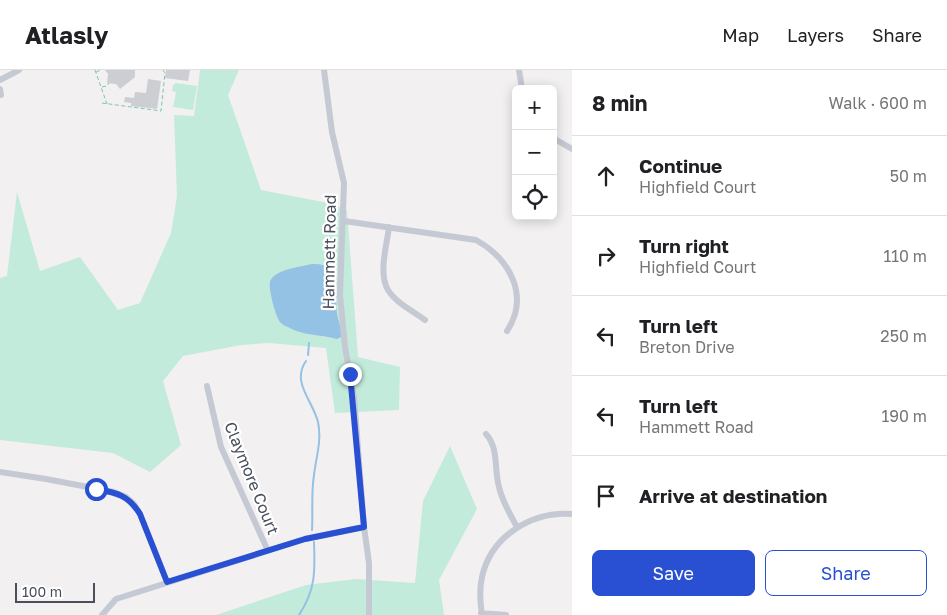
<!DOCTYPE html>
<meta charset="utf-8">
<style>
body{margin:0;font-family:"Golos Text",sans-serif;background:#f6f6f6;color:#202124}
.controls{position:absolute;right:15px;top:15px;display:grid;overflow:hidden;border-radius:8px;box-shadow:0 2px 12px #0003}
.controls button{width:45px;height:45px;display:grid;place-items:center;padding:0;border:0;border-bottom:1px solid #e0e0e0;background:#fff;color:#202124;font:25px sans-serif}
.scale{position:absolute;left:15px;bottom:12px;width:80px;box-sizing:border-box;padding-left:5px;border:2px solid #494f5b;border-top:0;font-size:14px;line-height:18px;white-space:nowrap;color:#494f5b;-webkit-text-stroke:4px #fff;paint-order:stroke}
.stop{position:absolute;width:15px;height:15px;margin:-11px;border:4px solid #294fd2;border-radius:50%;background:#fff}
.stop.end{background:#294fd2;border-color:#fff;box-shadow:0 1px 5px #0008}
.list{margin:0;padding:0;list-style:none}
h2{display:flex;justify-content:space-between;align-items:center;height:65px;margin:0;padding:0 20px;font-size:21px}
h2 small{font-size:16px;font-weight:400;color:#757577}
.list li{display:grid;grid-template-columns:32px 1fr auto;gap:15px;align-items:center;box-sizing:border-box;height:80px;padding:0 20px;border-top:1px solid #e0e0e0}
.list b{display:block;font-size:19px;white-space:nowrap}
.list p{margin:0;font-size:16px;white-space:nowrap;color:#757577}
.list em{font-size:16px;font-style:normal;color:#757577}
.actions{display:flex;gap:10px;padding:15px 20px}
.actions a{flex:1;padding:11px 0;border:1px solid #294fd2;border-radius:8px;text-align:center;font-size:18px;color:#294fd2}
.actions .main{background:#294fd2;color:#fff}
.icon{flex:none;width:28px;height:28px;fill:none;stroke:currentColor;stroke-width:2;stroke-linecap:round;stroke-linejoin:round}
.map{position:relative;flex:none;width:572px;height:545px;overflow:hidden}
header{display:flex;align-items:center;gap:30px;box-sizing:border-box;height:70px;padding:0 25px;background:#fff;border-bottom:1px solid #e0e0e0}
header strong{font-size:24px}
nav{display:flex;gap:28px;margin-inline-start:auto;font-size:18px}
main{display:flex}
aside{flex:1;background:#fff}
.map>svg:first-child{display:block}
.green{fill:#c2ebdb}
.water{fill:#93c2e4}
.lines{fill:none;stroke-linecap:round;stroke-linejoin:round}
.stream{stroke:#93c2e4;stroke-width:2}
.building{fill:#cdced4}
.path{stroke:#7dc6b2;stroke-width:1;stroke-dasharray:4 2.5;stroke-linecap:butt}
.minor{stroke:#c4c9d3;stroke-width:6}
.route{stroke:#294fd2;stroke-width:6}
.labels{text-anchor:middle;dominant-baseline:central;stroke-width:4.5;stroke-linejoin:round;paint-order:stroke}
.street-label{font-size:16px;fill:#494f5b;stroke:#fff}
</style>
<header>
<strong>Atlasly</strong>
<nav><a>Map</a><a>Layers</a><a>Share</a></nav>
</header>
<main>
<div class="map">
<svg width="572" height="545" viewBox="0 0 572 545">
<rect width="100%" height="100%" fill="#f2f0f0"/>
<path class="green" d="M200 0H239L228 25 261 120 328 133 347 140 358 287 400 297 399 340 335 343 326 278 269 273 241 275 183 286 163 311 181 375 150 402 113 383 0 370V208L7 206 17 122 40 201 80 187 118 240 140 233 171 163 177 126 174 45 194 46Z
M176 13 197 16 193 40 173 37 176 22 172 21 173 15Z
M450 376 477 439 439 510 444 545H216L306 515 356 509 415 513 423 431Z"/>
<path class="water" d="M312 194C341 192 335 222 337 243 338 251 342 259 341 267L337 269C320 264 303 266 288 257 285 256 283 255 281 253 276 249 268 218 270 212 270 210 273 207 274 206 284 198 300 197 312 194Z"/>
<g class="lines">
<path class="stream" d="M308 285 309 273
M306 291C291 312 313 331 318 352 322 371 316 387 314 405 311 423 313 442 312 460
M299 545C316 519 315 501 314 472"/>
</g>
<path class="building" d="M105 0H135V7L120 19 116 14 107 13 108 4Z
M166 0H190L188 11 165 8Z
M148 9 161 11 157 39 131 36V33L124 32 125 27 134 28 135 22 146 23Z"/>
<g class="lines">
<path class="path" d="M95 0 107 34
M96 2 101 0
M102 17 107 16 109 13
M102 33 161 41 165 3 163 0"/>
<path class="minor" d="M324 0 332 62 344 113 340 225 345 277 354 327 364 457 369 493V545
M519 0 522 19
M0 10 19 0
M0 19 1 25
M553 68 572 79
M344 151 476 170C510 189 530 226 507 261
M389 157C387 175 378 203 388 220 396 233 413 241 425 250
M207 316 221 377 268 481
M486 364C499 378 494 400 499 417 502 431 510 444 517 457
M0 402 46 409 114 422 126 427 134 434 140 444 167 512
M481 543 506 545
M102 545 116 529 305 469 364 457
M482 545C480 532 479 520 482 507 491 466 532 441 572 444"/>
</g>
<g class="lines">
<path class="route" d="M96 419C117 423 128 425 140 444L167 512 305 469 364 457 350 304"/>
</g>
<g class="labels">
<g class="street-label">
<text transform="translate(329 182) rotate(-89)">Hammett Road</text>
<text transform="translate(252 408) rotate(68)">Claymore Court</text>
</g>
</g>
</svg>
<div class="controls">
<button>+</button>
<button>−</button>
<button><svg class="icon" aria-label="locate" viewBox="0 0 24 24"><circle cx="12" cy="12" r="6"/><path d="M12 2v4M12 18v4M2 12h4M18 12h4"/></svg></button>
</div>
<div class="scale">100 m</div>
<div class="stop" style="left:96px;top:419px"></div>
<div class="stop end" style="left:350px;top:304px"></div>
</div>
<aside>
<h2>8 min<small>Walk · 600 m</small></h2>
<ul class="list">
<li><svg class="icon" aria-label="ahead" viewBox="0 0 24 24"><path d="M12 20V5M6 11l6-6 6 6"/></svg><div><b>Continue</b><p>Highfield Court</p></div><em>50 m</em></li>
<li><svg class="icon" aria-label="right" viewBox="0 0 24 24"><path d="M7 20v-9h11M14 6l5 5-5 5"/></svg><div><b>Turn right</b><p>Highfield Court</p></div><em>110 m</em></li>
<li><svg class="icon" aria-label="left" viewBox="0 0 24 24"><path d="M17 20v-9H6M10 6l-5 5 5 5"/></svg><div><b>Turn left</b><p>Breton Drive</p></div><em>250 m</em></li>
<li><svg class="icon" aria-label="left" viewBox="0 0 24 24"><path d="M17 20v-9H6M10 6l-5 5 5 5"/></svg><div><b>Turn left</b><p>Hammett Road</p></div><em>190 m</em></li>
<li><svg class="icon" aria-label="arrive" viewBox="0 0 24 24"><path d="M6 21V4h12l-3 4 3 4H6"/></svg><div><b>Arrive at destination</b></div></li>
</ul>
<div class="actions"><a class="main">Save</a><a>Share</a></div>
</aside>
</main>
